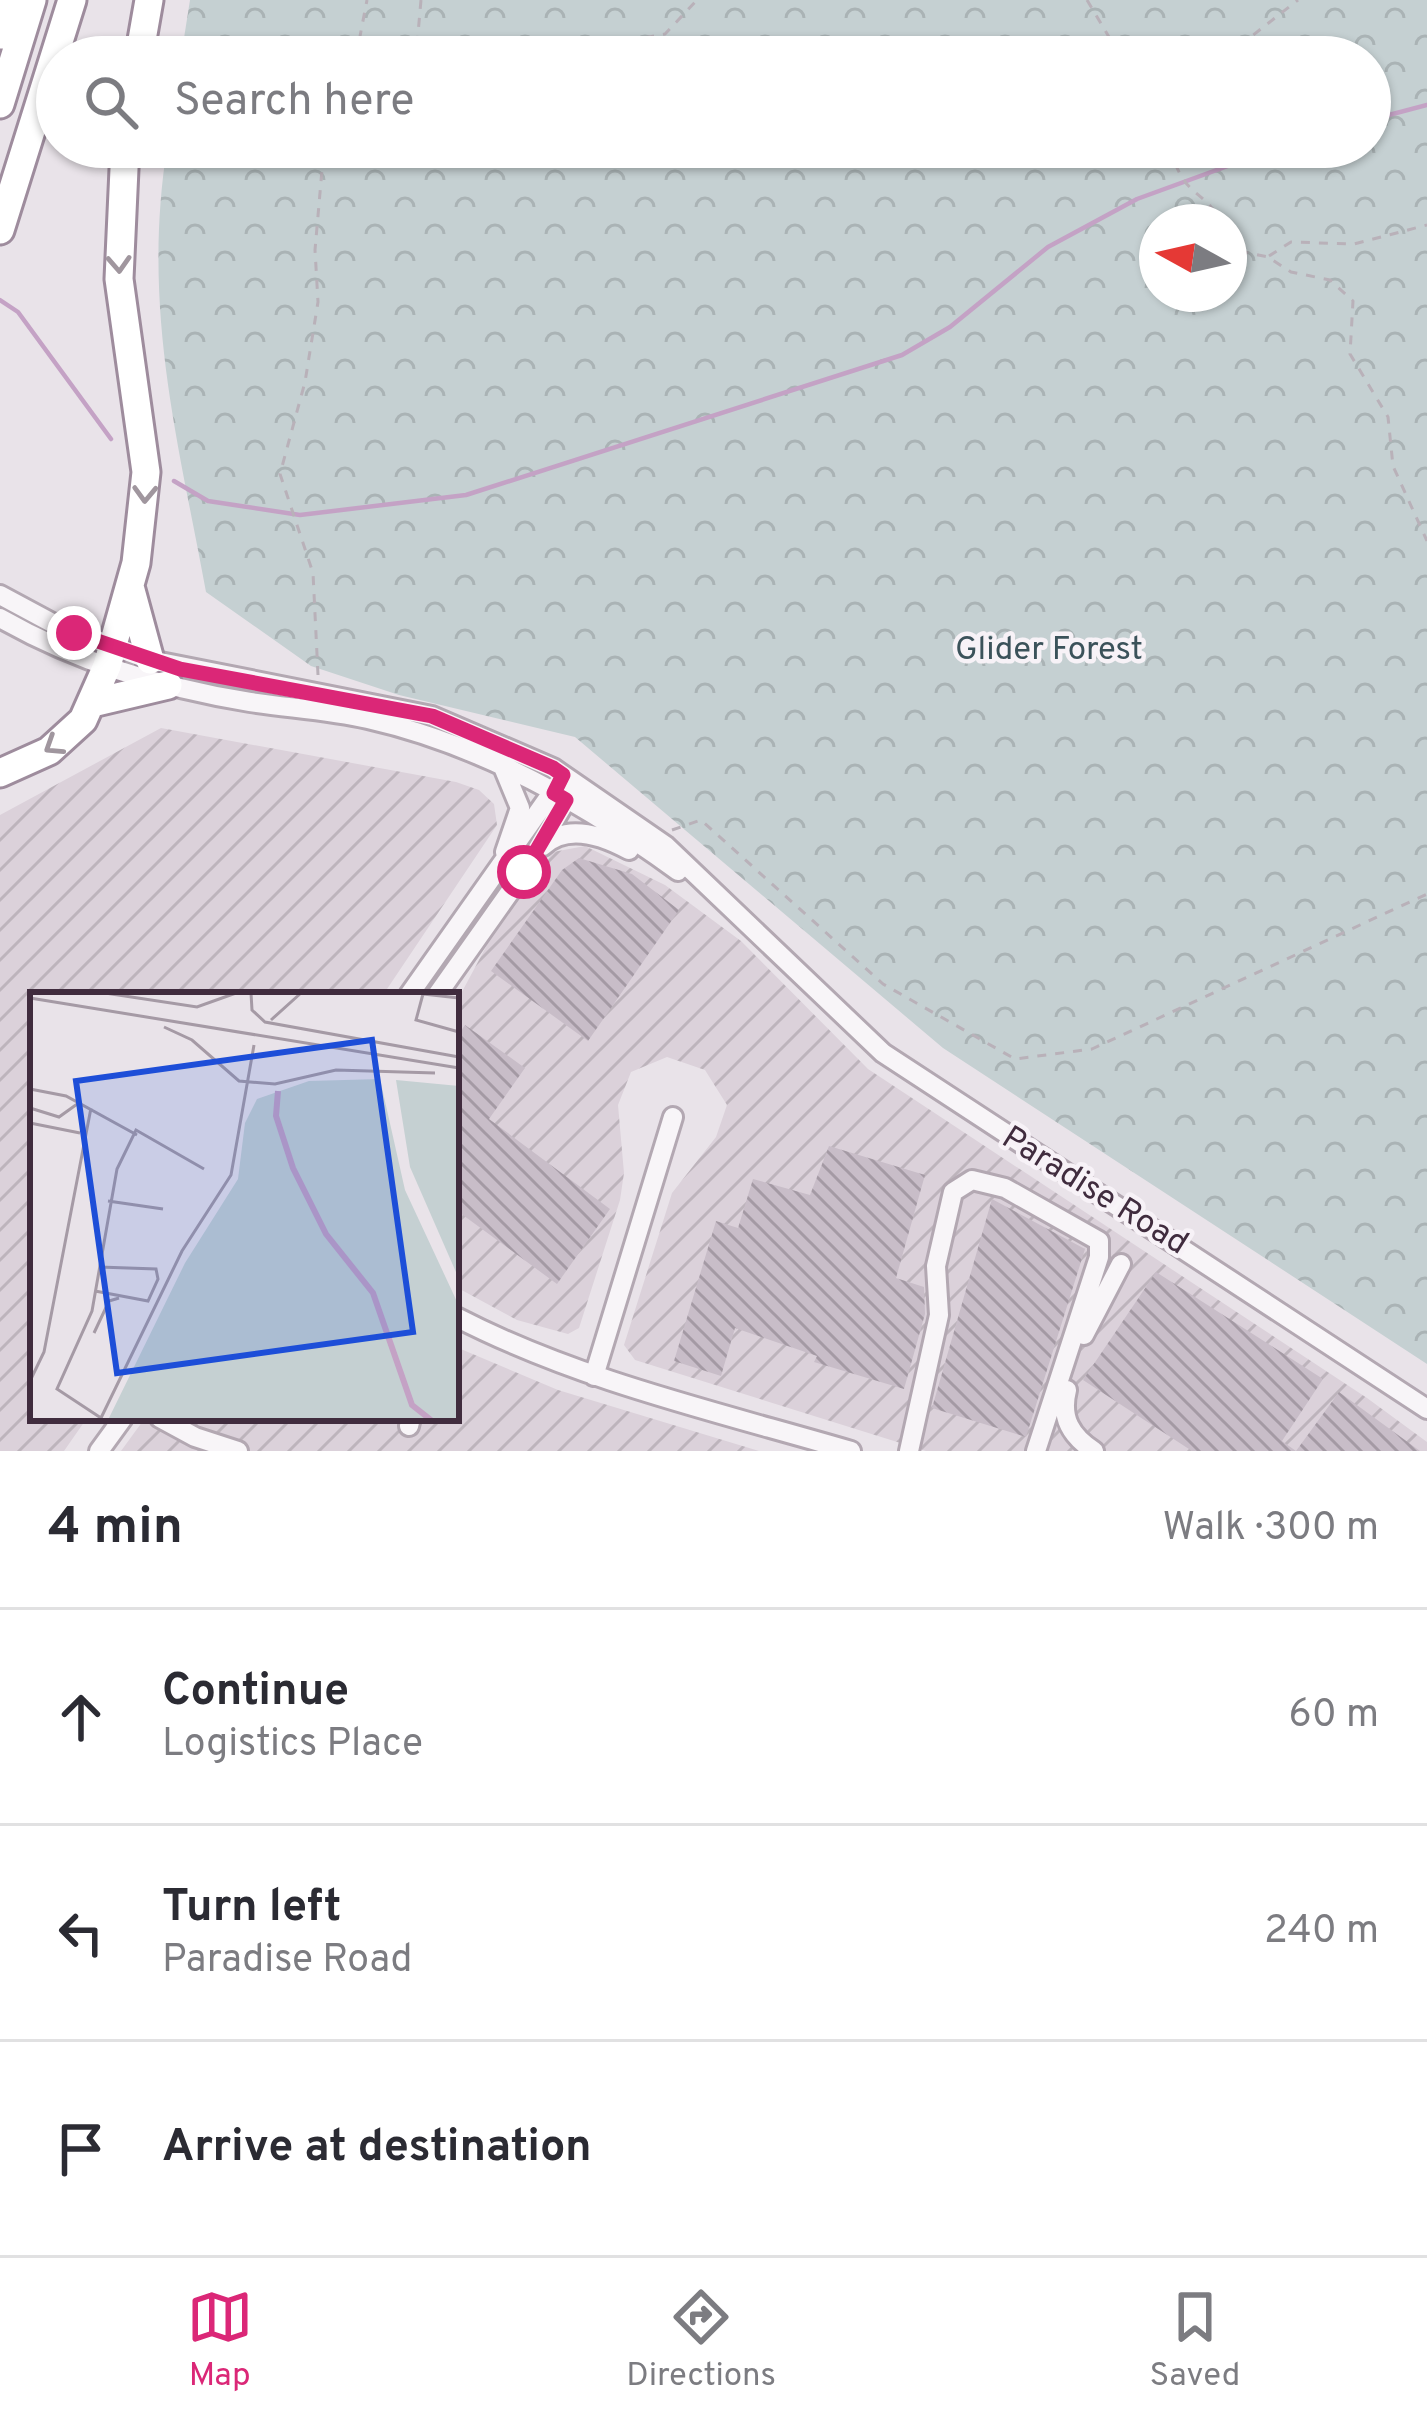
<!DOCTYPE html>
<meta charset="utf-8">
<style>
body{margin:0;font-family:Overpass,sans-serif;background:#f2f2f3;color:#2b2b33}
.compass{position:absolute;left:1139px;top:204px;width:108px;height:108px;border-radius:50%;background:#fff;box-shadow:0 3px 9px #0004;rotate:278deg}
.stop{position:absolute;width:36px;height:36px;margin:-27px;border:9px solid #db2777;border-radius:50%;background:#fff}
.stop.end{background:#db2777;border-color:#fff;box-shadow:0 3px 12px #0008}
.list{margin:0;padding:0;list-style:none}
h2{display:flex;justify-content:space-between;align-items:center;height:156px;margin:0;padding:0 48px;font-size:51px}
h2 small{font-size:39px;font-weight:400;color:#7c7c81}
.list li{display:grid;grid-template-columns:78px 1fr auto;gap:36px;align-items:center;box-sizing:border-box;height:216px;padding:0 48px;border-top:3px solid #e1e1e2}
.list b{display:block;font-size:45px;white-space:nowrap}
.list p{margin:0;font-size:39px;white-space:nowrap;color:#7c7c81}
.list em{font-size:39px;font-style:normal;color:#7c7c81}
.icon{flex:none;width:66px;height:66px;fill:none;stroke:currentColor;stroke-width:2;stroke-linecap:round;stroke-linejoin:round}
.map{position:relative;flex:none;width:1427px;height:1451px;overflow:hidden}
.search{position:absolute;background:#fff;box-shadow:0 3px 9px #0004;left:36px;right:36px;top:36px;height:132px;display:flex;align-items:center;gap:30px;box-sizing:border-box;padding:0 42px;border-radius:66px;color:#7c7c81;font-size:45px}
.sheet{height:804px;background:#fff}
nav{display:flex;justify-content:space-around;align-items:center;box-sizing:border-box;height:168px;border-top:3px solid #e1e1e2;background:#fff;font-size:33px;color:#7c7c81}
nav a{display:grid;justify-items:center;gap:6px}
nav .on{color:#db2777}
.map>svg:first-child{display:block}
.industrial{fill:url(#industrial-furrows)}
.forest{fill:url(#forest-crowns);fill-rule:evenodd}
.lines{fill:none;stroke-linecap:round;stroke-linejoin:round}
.stream{stroke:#c4a2c5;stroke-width:4.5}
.building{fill:url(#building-back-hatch)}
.minor-casing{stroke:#b3a8b2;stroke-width:24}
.highway-casing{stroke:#9e8c9d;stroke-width:33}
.path{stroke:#b9b1b9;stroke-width:3;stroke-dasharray:9 9;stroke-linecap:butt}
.minor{stroke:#f8f5f8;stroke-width:18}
.highway{stroke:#fff;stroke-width:27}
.oneway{stroke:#a0969e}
.route{stroke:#db2777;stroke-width:15}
.labels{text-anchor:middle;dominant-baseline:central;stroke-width:9;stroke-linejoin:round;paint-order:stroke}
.park-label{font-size:33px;fill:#3b525a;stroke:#f7f2f7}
.street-label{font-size:33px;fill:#402c3e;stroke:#f7f2f7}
.inset-river{fill:none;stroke:#c4a2c5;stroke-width:6}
.inset-road{fill:none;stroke:#a59aa5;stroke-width:3}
.view{fill:#1d4ed8;fill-opacity:0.15;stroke:#1d4ed8;stroke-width:6}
.inset-edge{fill:none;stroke:#402c3e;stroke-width:6}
</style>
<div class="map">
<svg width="1427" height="1451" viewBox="0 0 1427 1451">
<defs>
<pattern id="industrial-furrows" width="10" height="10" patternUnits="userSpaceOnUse" patternTransform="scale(3)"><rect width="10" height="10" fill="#dbd1da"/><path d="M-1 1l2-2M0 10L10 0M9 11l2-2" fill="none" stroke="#bdb4bc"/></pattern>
<pattern id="forest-crowns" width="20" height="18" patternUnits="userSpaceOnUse" patternTransform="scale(3)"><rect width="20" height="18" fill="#c5d0d2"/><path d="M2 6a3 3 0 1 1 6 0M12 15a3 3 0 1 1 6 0" fill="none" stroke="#aab3b5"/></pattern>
<pattern id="building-back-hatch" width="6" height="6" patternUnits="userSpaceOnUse" patternTransform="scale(3)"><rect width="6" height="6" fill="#c8bdc8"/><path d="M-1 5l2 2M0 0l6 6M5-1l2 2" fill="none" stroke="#a49aa4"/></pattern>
</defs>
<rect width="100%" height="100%" fill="#e9e3e9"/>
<path class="industrial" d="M161 728 456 782 479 790 494 804 497 825 383 995H33V1418H87L64 1451H0V815Z
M585 846 665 885 741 941 868 1069 1367 1398 1427 1442V1451H926L635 1360 624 1345 672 1193 716 1137 727 1105 705 1070 667 1057 631 1072 618 1105 624 1173 620 1200 579 1328 568 1334 517 1320 456 1287V1003L487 945 553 852Z
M456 1347 558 1390 759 1451H121L145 1418H456Z"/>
<path class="forest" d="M190 0H1427V1364L943 1048 575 737 399 695 311 666 206 592C177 435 142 309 167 147H1370V57H181ZM1157 222H1229V294H1157Z"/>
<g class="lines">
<path class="stream" d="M1370 120 1427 105
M0 300 18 312 111 439
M174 481 208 501 300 515 466 495 902 355 950 327 1048 247 1137 199 1280 147"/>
</g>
<path class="building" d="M579 858 632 874 679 910 588 1041 491 971 562 870Z
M465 1025 525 1068 489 1119 610 1209 557 1284 456 1210V1038Z
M829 1146 925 1175 896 1278 924 1287 925 1314 904 1389 814 1362 817 1356 735 1328 721 1376 674 1361 716 1221 738 1228 753 1179 810 1195Z
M992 1199 1085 1249 1026 1437 932 1408Z
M1156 1272 1323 1379 1282 1441 1296 1451H1192L1083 1380Z
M1339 1392 1420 1451H1296Z"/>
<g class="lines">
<defs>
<path id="minor" d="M0 595 54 624 150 660 432 716 553 768 666 846 883 1053 1427 1409
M0 618C77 662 163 688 250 702 289 708 329 710 368 719 479 744 586 804 678 871
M503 767 520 808 505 852
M543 846C567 823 603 836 629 850
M409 995 558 784
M437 995 524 872 571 792
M456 1317C580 1381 718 1412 851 1451
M1084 1335 1121 1264
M594 1376 673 1117
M1067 1390C1060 1418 1071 1436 1094 1451
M160 1418 195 1437 238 1451
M409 1426 411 1418
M99 1451 123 1418
M909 1451 939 1315 936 1266 953 1192 972 1180 1005 1188 1099 1241V1257L1036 1451"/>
<path id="highway" d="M0 35 11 0
M139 57 149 0
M0 104 32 0
M0 230 72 0
M131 590 150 660
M92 703 168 685
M0 773 49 751 83 720 107 666 136 563 146 472 119 279 125 147"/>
</defs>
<use href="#minor" class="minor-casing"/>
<use href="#highway" class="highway-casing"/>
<path class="path" d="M421 0 417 45 451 44 528 57
M1087 0 1121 57
M356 57 367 0
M539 57 665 34 697 0
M1225 57 1298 0
M1170 147C1184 200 1202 186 1221 222
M1229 235 1244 252 1268 257 1291 272 1330 280 1353 301 1350 354 1388 417 1393 466 1427 541
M1269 256 1291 242 1354 244 1427 225
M318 675 313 573 280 474 305 382 318 302 315 250 324 147
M672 830 701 820 883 984 1015 1059 1092 1049 1427 894"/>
<use href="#minor" class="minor"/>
<use href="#highway" class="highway"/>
</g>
<defs><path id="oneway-chevron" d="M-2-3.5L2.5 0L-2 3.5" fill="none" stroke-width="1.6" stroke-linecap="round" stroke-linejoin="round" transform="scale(3)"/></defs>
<g class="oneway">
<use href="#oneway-chevron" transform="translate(119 264) rotate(87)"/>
<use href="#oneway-chevron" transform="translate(145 494) rotate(92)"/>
<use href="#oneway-chevron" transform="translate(53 746) rotate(147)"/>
</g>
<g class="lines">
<path class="route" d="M74 633 180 669 432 716 553 768 563 775 554 793 566 800 524 872"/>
</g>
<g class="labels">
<g class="park-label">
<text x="1049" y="651">Glider Forest</text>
</g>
<g class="street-label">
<text transform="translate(1094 1192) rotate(32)">Paradise Road</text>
</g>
</g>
<g transform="translate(30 992)">
<rect width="429" height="429" fill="#e9e3e9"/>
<path d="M350 87 375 198 429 314V428H78L155 271 208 187 215 131 227 107 279 89ZM366 88 429 94V287L380 175Z" fill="#c5d0d2"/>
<path class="inset-river" d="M248 99 246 124 263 176 296 242 343 301 382 413 401 428"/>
<path class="inset-road" d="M75 1 167 15 206 1M221 1 222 18 235 30 429 65M0 6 429 76M429 6 393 2 386 28 429 40M241 28 271 1M134 35 162 48 209 89 245 92 306 78 405 81M0 97 36 104 107 143M0 116 29 125 50 110M0 131 50 141M78 209 133 217M65 299 118 309 128 287 126 277 69 275M64 341 79 309 89 306M0 389 14 360 61 116M71 426 27 397 62 319 87 177 106 138 174 177M70 428 152 259 201 183 224 53"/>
<path class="view" d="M342 48 383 340 87 381 46 89Z"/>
<rect width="429" height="429" class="inset-edge"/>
</g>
</svg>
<svg class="compass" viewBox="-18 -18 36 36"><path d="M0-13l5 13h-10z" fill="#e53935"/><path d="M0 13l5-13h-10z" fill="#7c7c81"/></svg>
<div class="stop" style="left:524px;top:872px"></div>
<div class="stop end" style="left:74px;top:633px"></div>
<div class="search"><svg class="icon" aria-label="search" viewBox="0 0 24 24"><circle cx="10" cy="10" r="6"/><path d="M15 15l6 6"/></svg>Search here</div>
</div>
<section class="sheet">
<h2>4 min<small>Walk · 300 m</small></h2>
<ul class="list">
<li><svg class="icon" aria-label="ahead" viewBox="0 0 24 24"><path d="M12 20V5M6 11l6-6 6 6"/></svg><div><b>Continue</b><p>Logistics Place</p></div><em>60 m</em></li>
<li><svg class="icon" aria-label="left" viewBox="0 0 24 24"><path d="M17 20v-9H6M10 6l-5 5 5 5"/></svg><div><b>Turn left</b><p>Paradise Road</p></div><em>240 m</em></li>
<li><svg class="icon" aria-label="arrive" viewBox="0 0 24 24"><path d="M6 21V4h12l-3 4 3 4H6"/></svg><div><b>Arrive at destination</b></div></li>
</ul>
</section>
<nav>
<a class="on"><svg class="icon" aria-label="map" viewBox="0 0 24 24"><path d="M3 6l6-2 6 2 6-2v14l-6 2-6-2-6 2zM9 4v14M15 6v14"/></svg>Map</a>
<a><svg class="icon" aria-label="directions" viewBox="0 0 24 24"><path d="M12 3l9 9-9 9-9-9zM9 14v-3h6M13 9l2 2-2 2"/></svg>Directions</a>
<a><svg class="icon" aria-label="saved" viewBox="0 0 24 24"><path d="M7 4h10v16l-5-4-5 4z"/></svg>Saved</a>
</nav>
